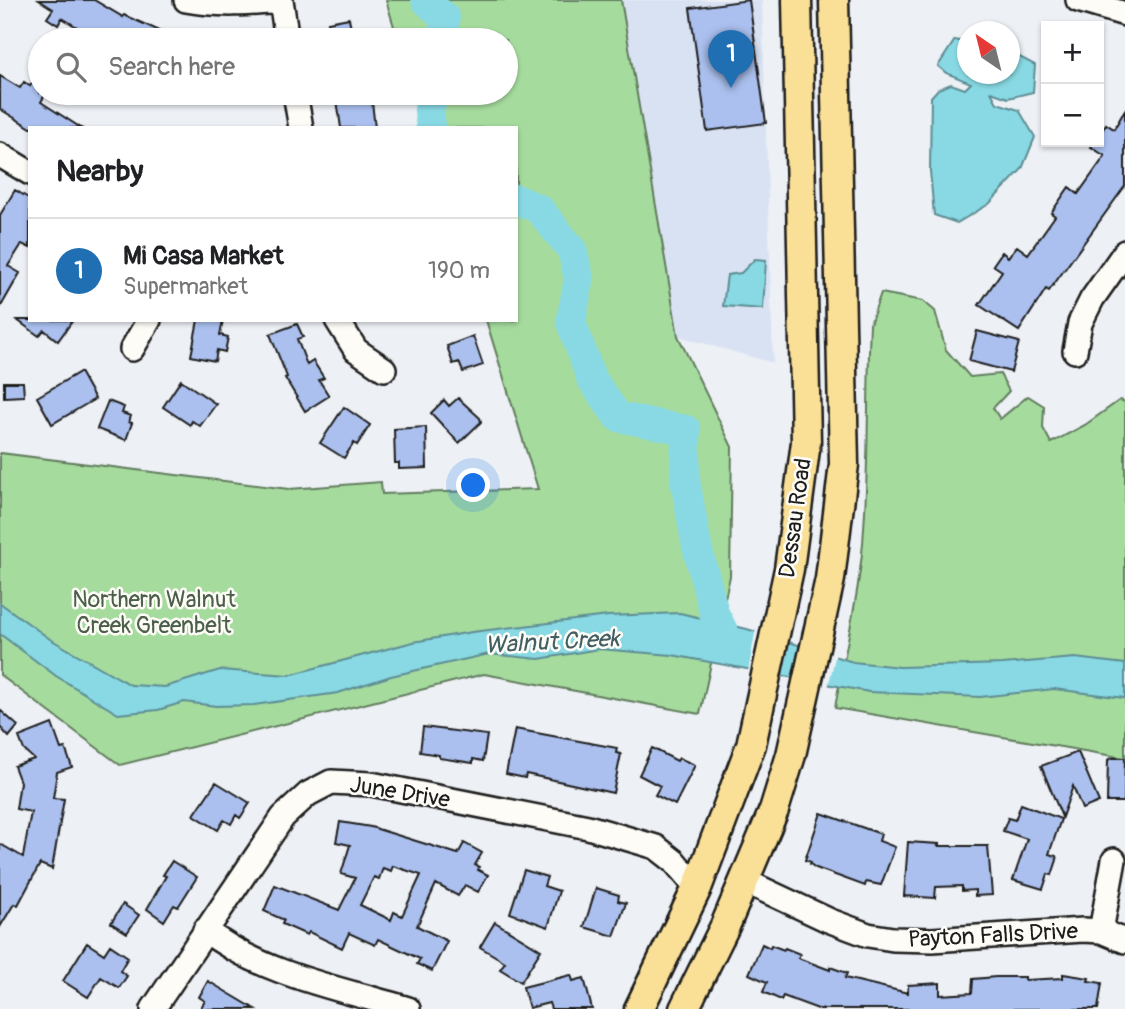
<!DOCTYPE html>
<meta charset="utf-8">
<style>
body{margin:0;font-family:Pangolin,sans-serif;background:#f2f2f2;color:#202124}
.controls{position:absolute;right:21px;top:21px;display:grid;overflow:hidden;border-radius:0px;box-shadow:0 2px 5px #0004}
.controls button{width:63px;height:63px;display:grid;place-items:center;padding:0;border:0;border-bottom:2px solid #e0e0e0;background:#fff;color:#202124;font:35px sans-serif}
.compass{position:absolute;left:957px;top:21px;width:63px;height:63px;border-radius:50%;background:#fff;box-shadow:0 2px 5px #0004;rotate:325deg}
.you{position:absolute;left:474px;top:486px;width:24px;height:24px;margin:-18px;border:5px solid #fff;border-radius:50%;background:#1a73e8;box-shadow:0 0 0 10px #1a73e833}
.badge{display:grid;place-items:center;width:46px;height:46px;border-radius:50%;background:#1f6fb2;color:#fff;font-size:23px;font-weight:700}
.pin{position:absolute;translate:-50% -58px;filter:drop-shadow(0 2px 4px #0008)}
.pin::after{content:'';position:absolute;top:37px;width:24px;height:21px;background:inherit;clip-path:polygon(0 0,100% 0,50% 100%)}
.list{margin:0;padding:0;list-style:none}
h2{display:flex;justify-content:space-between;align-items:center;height:91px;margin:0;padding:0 28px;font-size:30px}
h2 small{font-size:23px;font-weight:400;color:#757577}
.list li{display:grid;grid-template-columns:46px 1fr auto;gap:21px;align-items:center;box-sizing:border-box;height:105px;padding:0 28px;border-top:2px solid #e0e0e0}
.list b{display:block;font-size:26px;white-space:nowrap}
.list p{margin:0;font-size:23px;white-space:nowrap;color:#757577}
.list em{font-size:23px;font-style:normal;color:#757577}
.icon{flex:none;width:38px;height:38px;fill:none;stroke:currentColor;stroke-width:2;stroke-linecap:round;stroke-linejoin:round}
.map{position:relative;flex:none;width:1125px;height:1009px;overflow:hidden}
.search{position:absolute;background:#fff;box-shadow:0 2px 5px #0004;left:28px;top:28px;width:490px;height:77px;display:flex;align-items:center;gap:18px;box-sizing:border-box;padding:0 24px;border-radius:38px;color:#757577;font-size:26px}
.panel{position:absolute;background:#fff;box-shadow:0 2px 5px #0004;left:28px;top:126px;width:490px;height:196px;border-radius:0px}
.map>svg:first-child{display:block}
.built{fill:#d9e2f3}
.green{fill:#a6db9e;stroke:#617c5d;stroke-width:2}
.water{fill:#88d9e3;stroke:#5d8d93;stroke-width:2}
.pier{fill:#edf0f5}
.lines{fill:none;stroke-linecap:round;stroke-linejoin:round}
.river{stroke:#88d9e3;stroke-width:30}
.building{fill:#abc0ef;stroke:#1c1c1c;stroke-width:2;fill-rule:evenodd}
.minor-casing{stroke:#1c1c1c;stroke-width:28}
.major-casing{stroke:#1c1c1c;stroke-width:33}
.minor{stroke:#fdfcf7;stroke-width:23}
.major{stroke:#fadf96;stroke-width:28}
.labels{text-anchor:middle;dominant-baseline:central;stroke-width:5;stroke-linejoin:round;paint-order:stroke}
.street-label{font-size:23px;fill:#1c1c1c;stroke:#fdfcf7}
.park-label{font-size:23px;fill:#4c5f4a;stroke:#fdfcf7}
.water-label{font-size:24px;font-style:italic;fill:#425e62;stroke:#fdfcf7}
</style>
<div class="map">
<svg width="1125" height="1009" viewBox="0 0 1125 1009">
<rect width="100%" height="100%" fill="#edf0f5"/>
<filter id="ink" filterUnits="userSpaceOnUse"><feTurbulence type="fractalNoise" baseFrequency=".0143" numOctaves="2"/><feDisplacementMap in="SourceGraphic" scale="14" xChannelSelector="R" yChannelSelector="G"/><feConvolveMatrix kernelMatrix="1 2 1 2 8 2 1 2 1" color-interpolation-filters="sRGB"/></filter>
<g filter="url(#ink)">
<path class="built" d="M621 0H762L773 363 678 336Z"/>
<path class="green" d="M386 0H621L678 336 732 447 730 576 700 714 484 674 120 765 0 675V453L289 489 381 482 382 494 538 489 486 320H516V128H426L415 93H506V40H398Z
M881 293 923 301 935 311 946 350 970 377 1000 374 1009 391 993 408 1000 419 1028 396 1044 406 1043 428 1051 443 1085 425 1120 400 1125 402V758L835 708C845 648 861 589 864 528 869 460 867 392 870 324Z"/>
<path class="water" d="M955 40 967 43 968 74H1010V52L1035 65 1033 92 1008 98 991 92 997 103 1019 110 1035 137 1022 169 989 204 957 223 934 215 930 171 931 97 938 89 951 84 965 89 971 83 946 73 938 66Z
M755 259 766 260 763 309 723 306 727 275 741 273Z
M0 603 50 639 131 685 165 687 220 670 289 675 413 642 472 632 608 616 680 613 747 629 853 662 900 667 1003 664 1075 658 1125 664V698L1054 689 980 697 869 692 672 655 599 649 539 659 489 654 391 676 338 693 254 705 216 706 184 702 158 710 118 714 56 676 0 634Z"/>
<path class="pier" d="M756 628 791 639 782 679 748 672Z
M801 642 836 653 828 688 792 681Z"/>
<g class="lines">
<path class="river" d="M426 0 445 18 443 40
M431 128 429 110 434 93
M516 199 539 209 572 250 579 278 571 322 591 378 618 417 686 430 685 480 697 547 714 613 730 645"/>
</g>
<path class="building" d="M39 0H94L123 17 124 15 180 40H98L62 18 58 25 47 18 53 9Z
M749 0 766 123 707 131 690 8Z
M349 18 353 40H332L328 22Z
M40 70V93H46L41 102 81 128H31L0 109V76L20 88 24 82 30 86Z
M336 93H368L369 102H372L375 128H341Z
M1125 110V186L1049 291 1046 289 1019 331 979 305 1002 271 993 265 1002 252 1008 257 1017 246 1028 254 1055 216 1051 213 1069 187 1078 194 1105 156 1091 147 1095 142H1099V136L1106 124 1114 129Z
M15 190 30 199V248L22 244 8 266 20 273 0 308V215Z
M17 320H73L58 341 44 330 39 336Z
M198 320H223L220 335 228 337 225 352 217 350 215 361 191 356Z
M297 324 303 337 297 339 307 365 313 361 324 378 319 380 329 396 305 411 285 378 287 377 270 334Z
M977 331 1019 342 1011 372 969 361Z
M473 336 483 365 463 372 459 362 453 364 447 346Z
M80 372 95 399 52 424 37 397Z
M181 380 216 404 200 426 192 421 190 425 163 407Z
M4 382H23L24 396 4 397Z
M458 398 480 418 481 422 459 443 431 413 444 400 449 406Z
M108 401 124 407 122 413 131 416 129 422 132 423 126 440 97 429Z
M344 407 370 425 357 445 354 443 344 458 320 443Z
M426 427 427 468 399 469V463H395L394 429Z
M0 710 18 726 9 737 0 727Z
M52 724 61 749 65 748 72 767 57 772 53 798 64 799 52 869 40 864 18 905 14 904 0 927V844L23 857 31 812 16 809 20 782 14 766 34 759 24 750 19 737Z
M423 727 487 735 483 761 473 759V763L439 758V755L420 752Z
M515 729 617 748 616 753 621 754 613 793 526 774 525 778 506 774Z
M652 748 677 761 679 758 695 765 675 805 655 795 660 786 639 775Z
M1078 752 1099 802 1082 809 1073 786 1062 817 1041 766Z
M1112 758H1125L1124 802H1107L1108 760Z
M216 782 250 803 240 818 236 815 231 824 224 820 218 830 194 815Z
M1021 804 1061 819 1049 854 1056 856 1057 860 1052 875 1048 874 1043 889 1013 880 1027 839 1003 831 1008 818 1015 820Z
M821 813 881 834 879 841 895 847 881 885 866 882 865 886 816 868 810 864 811 862 805 860Z
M340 822 371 827 458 854 464 843 482 853 475 865 479 867 478 870 488 875 478 892 465 885 458 896 436 884 417 926 447 941 432 971 417 964 420 959 378 939 375 945 349 933 342 948 309 932 307 935 282 924 284 920 264 911 275 885 339 910 355 878 341 874 350 845 336 842ZM393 866 421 875 402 916 394 912 391 920 360 905 374 877 379 879 383 868 391 871Z
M908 842 939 844 938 846H988L992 895 975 896V890L962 891V886L936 887 935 898 904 896Z
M172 861 197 877 178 907 174 905 164 921 147 909 166 876 163 875Z
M524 870 547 877 544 886 559 891 548 927 510 913Z
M596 888 619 895 618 901 626 903 614 936 584 927Z
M123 904 139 915 127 933 111 923Z
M495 922 541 950 521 982 500 969 505 962 480 947Z
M87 943 104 954 110 945 128 957 120 971 127 976 119 988 101 977 88 997 63 981Z
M762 944 770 948 771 945 784 950 785 948 800 954 798 958 830 970V967L847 973 845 978 908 993V985L940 983V995L972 993 973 979 996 977H1025V980L1063 978V974L1089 978 1088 981 1102 983 1098 1009H818L783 996 781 1000 763 992 767 982 749 974Z
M571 975 573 981 584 978 592 1009H551L549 1003 529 1008 523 987Z
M208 981 255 1009H200L205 1001 199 997Z"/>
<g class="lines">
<defs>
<path id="minor" d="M186 0C218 6 249 4 281 1
M281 0 287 40
M1078 0 1125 14
M295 93 301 128
M0 155 30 173
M337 320 356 350 384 369
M132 349 149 320
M1075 351 1080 323 1092 299 1125 252
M745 881 828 920 868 935 893 939 932 940 1083 930 1101 931 1125 941
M205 930C263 975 339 988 408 1009
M1101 931 1114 860
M153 1009 283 817 308 794 331 782 371 784 588 827 656 847 674 861 697 888"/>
<path id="major" d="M639 1009 697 888 751 745 789 569 806 442 797 0
M684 1009 725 926 774 810 791 755 830 579 844 464 834 0"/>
</defs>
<use href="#minor" class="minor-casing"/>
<use href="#major" class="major-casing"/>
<use href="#minor" class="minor"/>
<use href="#major" class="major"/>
</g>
</g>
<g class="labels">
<g class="street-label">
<text transform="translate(795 518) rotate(-82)">Dessau Road</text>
<text transform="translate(400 792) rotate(9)">June Drive</text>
<text transform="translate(993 935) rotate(-3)">Payton Falls Drive</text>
</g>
<g class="park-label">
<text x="154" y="599">Northern Walnut<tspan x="154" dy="26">Creek Greenbelt</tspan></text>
</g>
<g class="water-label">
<text transform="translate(552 642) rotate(-3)">Walnut Creek</text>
</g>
</g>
</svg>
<div class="controls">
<button>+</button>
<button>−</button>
</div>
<svg class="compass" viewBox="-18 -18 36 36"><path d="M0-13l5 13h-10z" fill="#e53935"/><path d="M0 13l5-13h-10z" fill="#757577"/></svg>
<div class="you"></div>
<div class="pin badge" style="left:731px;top:88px">1</div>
<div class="search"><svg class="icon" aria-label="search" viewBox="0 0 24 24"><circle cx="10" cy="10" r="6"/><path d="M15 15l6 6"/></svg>Search here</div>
<section class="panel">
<h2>Nearby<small></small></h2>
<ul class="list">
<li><span class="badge">1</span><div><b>Mi Casa Market</b><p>Supermarket</p></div><em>190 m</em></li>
</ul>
</section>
</div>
